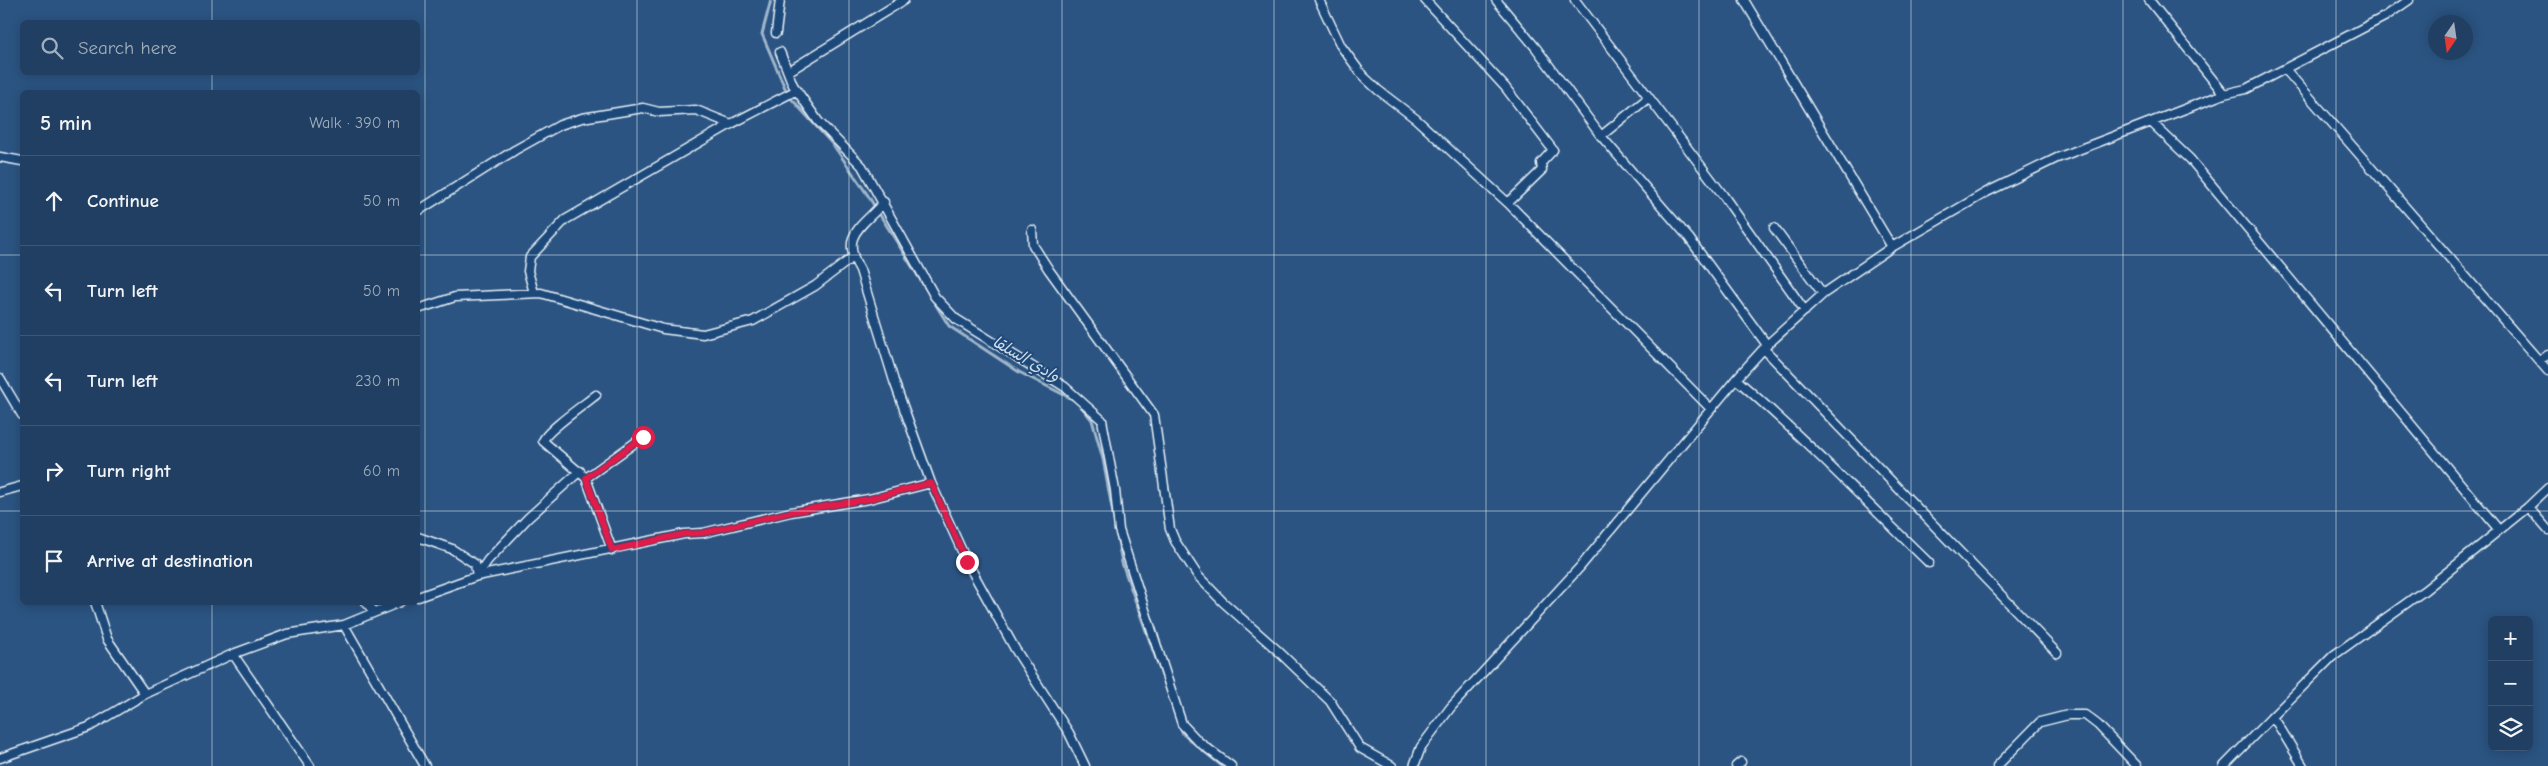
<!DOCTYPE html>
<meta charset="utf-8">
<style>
body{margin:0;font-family:"Comic Neue","Playpen Sans Arabic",sans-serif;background:#284668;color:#f1f3f6}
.controls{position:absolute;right:15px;bottom:15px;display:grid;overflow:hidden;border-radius:8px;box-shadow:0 2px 12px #0003}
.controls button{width:45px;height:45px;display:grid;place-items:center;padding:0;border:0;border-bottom:1px solid #3d5877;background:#203f62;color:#f1f3f6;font:25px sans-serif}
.compass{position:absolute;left:2428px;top:15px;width:45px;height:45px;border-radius:50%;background:#203f62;box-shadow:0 2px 12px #0003;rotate:193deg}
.stop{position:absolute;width:15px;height:15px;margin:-11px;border:4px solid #e11d48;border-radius:50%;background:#fff}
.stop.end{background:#e11d48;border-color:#fff;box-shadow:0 1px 5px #0008}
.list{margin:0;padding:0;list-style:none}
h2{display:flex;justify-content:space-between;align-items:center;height:65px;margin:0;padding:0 20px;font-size:21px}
h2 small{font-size:16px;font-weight:400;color:#a2afbe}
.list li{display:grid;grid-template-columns:32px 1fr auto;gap:15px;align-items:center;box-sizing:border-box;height:90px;padding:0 20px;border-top:1px solid #3d5877}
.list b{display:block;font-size:19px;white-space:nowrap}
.list em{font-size:16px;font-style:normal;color:#a2afbe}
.icon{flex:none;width:28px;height:28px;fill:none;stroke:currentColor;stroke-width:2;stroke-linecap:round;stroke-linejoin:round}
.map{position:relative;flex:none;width:2548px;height:766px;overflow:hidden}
.search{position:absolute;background:#203f62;box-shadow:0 2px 12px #0003;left:20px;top:20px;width:400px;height:55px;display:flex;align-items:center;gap:12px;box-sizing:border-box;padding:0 18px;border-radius:8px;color:#a2afbe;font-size:19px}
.panel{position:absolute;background:#203f62;box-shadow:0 2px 12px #0003;left:20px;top:90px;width:400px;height:515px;border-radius:8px}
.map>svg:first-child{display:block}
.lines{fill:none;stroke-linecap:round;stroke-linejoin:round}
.stream{stroke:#a0b6cb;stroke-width:3}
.minor-casing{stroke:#e8f1f8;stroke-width:11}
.minor{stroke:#1f4a7a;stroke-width:8}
.route{stroke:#e11d48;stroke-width:6}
.grid{fill:none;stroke:#e8f1f8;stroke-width:1;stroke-opacity:0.55}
.labels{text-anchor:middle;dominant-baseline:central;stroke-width:4;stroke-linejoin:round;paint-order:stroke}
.water-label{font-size:16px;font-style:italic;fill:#d0dde9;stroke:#1f4a7a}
</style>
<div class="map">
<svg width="2548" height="766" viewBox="0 0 2548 766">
<rect width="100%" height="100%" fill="#2b5482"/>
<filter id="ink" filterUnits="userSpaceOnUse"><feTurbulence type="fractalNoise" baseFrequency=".02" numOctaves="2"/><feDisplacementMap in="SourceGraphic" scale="10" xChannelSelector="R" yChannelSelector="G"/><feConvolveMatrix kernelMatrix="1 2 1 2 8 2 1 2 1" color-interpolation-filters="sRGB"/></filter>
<g filter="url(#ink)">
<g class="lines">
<path class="stream" d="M771 0 762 34 788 95 834 146 867 194 949 326 1019 372 1078 402 1092 420 1103 459 1122 563 1172 704
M1180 726 1183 734 1222 766"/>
<defs>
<path id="minor" d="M1319 0 1341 46 1363 76 1378 90 1416 119 1508 203 1711 409
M1425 0 1505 87 1553 150 1541 163 1542 170 1508 203
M1496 0 1536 48 1601 136 1689 238 1767 345
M1575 0 1723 195 1805 311
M1744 0 1892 247
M2149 0 2224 94
M776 33 780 0
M780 52 793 85 818 121 862 166 935 297 956 319 1065 387 1102 420 1115 490 1119 530 1182 724 1199 742 1231 766
M2285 69 2548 371
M789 71 904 0
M2152 123 2190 159 2499 530
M1601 136 1648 98
M0 157 22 161
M884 202C862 227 839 235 860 270L894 381 931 483 967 562 1015 649 1069 733 1085 766
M418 211 515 150 560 125 582 118 643 108 659 112 696 110 731 124
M1774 228 1823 294
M1032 230 1033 245 1049 270 1154 415 1170 529 1175 541 1198 576 1223 602 1276 649 1330 701 1360 748 1392 766
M534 293 528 271 530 257 565 220 731 124 797 90
M418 309 455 297 541 293 663 329 703 334 753 321 815 286 853 257
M1764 349 2057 653
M2539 360 2548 355
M0 378 22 415
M1736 379C1803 437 1865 501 1929 563
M596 395C585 404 546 431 543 441L586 478 612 550
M586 478 643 437
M2548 488 2528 507 2548 530
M0 492 22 486
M418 537 452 549 475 564 477 576
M477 576 488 560 528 518 580 471
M418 597 477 576 684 534 703 533 791 512 869 499 931 483
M95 602 107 639 145 694
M366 602 374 612
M344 625 425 766
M233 654 310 766
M2271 718 2334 655 2425 590 2528 507
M0 758 89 727 145 694 233 654 287 634 344 625 400 602
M1414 766 1421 747 1451 707 1580 567 1736 379 1767 345 1823 294 1892 247 1987 192 2057 158 2224 94 2246 89 2386 16 2409 0
M1736 766 1741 762
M1997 766 2040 722 2068 715H2085L2098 725 2137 766
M2224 766 2271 718 2277 723 2303 766"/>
</defs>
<use href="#minor" class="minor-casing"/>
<use href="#minor" class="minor"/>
</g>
</g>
<g class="lines" filter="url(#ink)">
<path class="route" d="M643 437 586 478 612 550 684 534 703 533 791 512 869 499 931 483 967 562"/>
</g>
<path class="grid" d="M212 0V22M425 0V766M637 0V766M849 0V766M1062 0V766M1274 0V766M1486 0V766M1699 0V766M1911 0V766M2123 0V766M2336 0V766M212 72V92M0 255H22M418 255H2548M0 511H22M418 511H2548M212 602V766"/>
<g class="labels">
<g class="water-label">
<text transform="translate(1026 359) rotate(30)">وادي السلقا</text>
</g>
</g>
</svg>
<div class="controls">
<button>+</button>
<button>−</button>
<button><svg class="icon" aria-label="layers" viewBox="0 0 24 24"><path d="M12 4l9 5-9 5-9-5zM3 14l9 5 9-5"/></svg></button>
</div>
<svg class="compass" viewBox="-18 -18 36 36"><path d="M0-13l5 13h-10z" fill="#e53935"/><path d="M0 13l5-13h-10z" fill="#a2afbe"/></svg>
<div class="stop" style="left:643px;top:437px"></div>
<div class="stop end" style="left:967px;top:562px"></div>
<div class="search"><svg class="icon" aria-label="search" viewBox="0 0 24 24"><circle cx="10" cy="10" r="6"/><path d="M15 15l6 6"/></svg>Search here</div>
<section class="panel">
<h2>5 min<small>Walk · 390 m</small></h2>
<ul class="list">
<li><svg class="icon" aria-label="ahead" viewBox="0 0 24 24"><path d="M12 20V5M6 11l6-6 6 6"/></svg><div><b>Continue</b></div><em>50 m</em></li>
<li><svg class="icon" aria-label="left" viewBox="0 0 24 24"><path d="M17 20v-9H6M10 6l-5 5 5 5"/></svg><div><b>Turn left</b></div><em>50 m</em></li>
<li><svg class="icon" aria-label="left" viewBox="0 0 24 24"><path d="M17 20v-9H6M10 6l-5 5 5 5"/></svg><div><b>Turn left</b></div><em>230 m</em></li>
<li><svg class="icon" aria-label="right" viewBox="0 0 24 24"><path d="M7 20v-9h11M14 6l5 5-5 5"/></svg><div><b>Turn right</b></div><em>60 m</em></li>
<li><svg class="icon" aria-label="arrive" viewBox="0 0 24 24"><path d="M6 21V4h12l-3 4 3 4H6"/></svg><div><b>Arrive at destination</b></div></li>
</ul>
</section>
</div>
